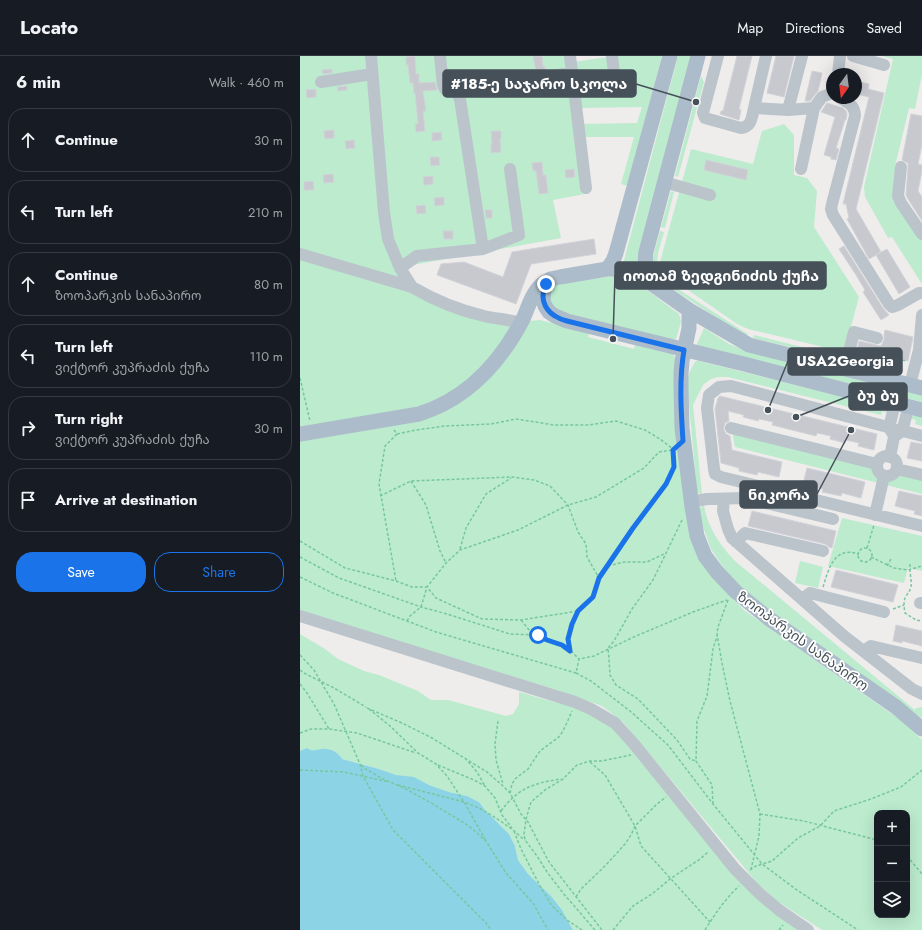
<!DOCTYPE html>
<meta charset="utf-8">
<style>
body{margin:0;font-family:Jost,"Noto Sans Georgian",sans-serif;background:#20242c;color:#f1f3f6}
.controls{position:absolute;right:12px;bottom:12px;display:grid;overflow:hidden;border-radius:8px;box-shadow:0 4px 16px #0002}
.controls button{width:36px;height:36px;display:grid;place-items:center;padding:0;border:0;border-bottom:1px solid #363941;background:#171b24;color:#f1f3f6;font:20px sans-serif}
.compass{position:absolute;left:526px;top:12px;width:36px;height:36px;border-radius:50%;background:#171b24;box-shadow:0 4px 16px #0002;rotate:194deg}
.stop{position:absolute;width:12px;height:12px;margin:-9px;border:3px solid #1a73e8;border-radius:50%;background:#fff}
.stop.end{background:#1a73e8;border-color:#fff;box-shadow:0 1px 4px #0008}
.list{margin:0;padding:0;list-style:none}
h2{display:flex;justify-content:space-between;align-items:center;height:52px;margin:0;padding:0 16px;font-size:17px}
h2 small{font-size:13px;font-weight:400;color:#9ea1a6}
.list li{display:grid;grid-template-columns:26px 1fr auto;gap:12px;align-items:center;box-sizing:border-box;height:64px;margin:0 8px 8px;padding:0 8px;border:1px solid #363941;border-radius:16px}
.list b{display:block;font-size:15px;white-space:nowrap}
.list p{margin:0;font-size:13px;white-space:nowrap;color:#9ea1a6}
.list em{font-size:13px;font-style:normal;color:#9ea1a6}
.actions{display:flex;gap:8px;padding:12px 16px}
.actions a{flex:1;padding:9px 0;border:1px solid #1a73e8;border-radius:16px;text-align:center;font-size:14px;color:#1a73e8}
.actions .main{background:#1a73e8;color:#fff}
.icon{flex:none;width:22px;height:22px;fill:none;stroke:currentColor;stroke-width:2;stroke-linecap:round;stroke-linejoin:round}
.map{position:relative;flex:none;width:622px;height:874px;overflow:hidden}
header{display:flex;align-items:center;gap:24px;box-sizing:border-box;height:56px;padding:0 20px;background:#171b24;border-bottom:1px solid #363941}
header strong{font-size:19px}
nav{display:flex;gap:22px;margin-inline-start:auto;font-size:14px}
main{display:flex}
aside{flex:1;background:#171b24}
.map>svg:first-child{display:block}
.green{fill:#bcebce;fill-rule:evenodd}
.water{fill:#8cd4e5}
.building{fill:#c7c9cf;stroke:#d1d3d8}
.lines{fill:none;stroke-linecap:round;stroke-linejoin:round}
.path{stroke:#77c79e;stroke-width:1.5;stroke-dasharray:3 2;stroke-linecap:butt}
.minor{stroke:#bbc4cb;stroke-width:12}
.major{stroke:#adbcca;stroke-width:15}
.route{stroke:#1a73e8;stroke-width:5}
.labels{text-anchor:middle;dominant-baseline:central;stroke-width:3.5;stroke-linejoin:round;paint-order:stroke}
.street-label{font-size:14px;fill:#465058;stroke:#fff}
.leader{fill:none;stroke:#465058;stroke-width:1.5}
.callout-dot{fill:#465058;stroke:#fff;stroke-width:1.5}
.callout{fill:#465058;stroke:#465058;stroke-width:1.5}
.callout-label{font-size:15px;text-anchor:middle;font-weight:bold;fill:#fff}
</style>
<header>
<strong>Locato</strong>
<nav><a>Map</a><a>Directions</a><a>Saved</a></nav>
</header>
<main>
<aside>
<h2>6 min<small>Walk · 460 m</small></h2>
<ul class="list">
<li><svg class="icon" aria-label="ahead" viewBox="0 0 24 24"><path d="M12 20V5M6 11l6-6 6 6"/></svg><div><b>Continue</b></div><em>30 m</em></li>
<li><svg class="icon" aria-label="left" viewBox="0 0 24 24"><path d="M17 20v-9H6M10 6l-5 5 5 5"/></svg><div><b>Turn left</b></div><em>210 m</em></li>
<li><svg class="icon" aria-label="ahead" viewBox="0 0 24 24"><path d="M12 20V5M6 11l6-6 6 6"/></svg><div><b>Continue</b><p>ზოოპარკის სანაპირო</p></div><em>80 m</em></li>
<li><svg class="icon" aria-label="left" viewBox="0 0 24 24"><path d="M17 20v-9H6M10 6l-5 5 5 5"/></svg><div><b>Turn left</b><p>ვიქტორ კუპრაძის ქუჩა</p></div><em>110 m</em></li>
<li><svg class="icon" aria-label="right" viewBox="0 0 24 24"><path d="M7 20v-9h11M14 6l5 5-5 5"/></svg><div><b>Turn right</b><p>ვიქტორ კუპრაძის ქუჩა</p></div><em>30 m</em></li>
<li><svg class="icon" aria-label="arrive" viewBox="0 0 24 24"><path d="M6 21V4h12l-3 4 3 4H6"/></svg><div><b>Arrive at destination</b></div></li>
</ul>
<div class="actions"><a class="main">Save</a><a>Share</a></div>
</aside>
<div class="map">
<svg width="622" height="874" viewBox="0 0 622 874">
<rect width="100%" height="100%" fill="#efecec"/>
<path class="green" d="M0 0H65L80 150 101 223 0 194Z
M74 0H272L273 6 308 1V0H362L328 130 321 128 334 81H283L290 137 253 144 261 182 102 211 91 183ZM342 51 337 67 280 68V52Z
M378 0H394L340 213 323 208Z
M582 0H622V18L615 53 609 52 595 110 598 148 622 185V228L592 181 588 182 565 141 564 131 593 3Z
M401 20 404 26 378 121 375 120Z
M484 68 494 79V119L507 122 517 135 514 171 559 241 544 296 448 273 437 268 368 220 360 206 391 93 453 108 462 75Z
M371 135 374 136 365 172 361 171Z
M360 175 364 176 358 197 357 208 364 224 446 277 448 278 447 280 443 279 362 226 352 205Z
M0 200 214 267 209 278 174 322 131 349 0 373Z
M313 220 332 223 379 258 381 266 376 283H364L265 257 250 250 247 236 252 229Z
M240 264 289 277 288 281 334 293 335 289 373 298 375 302V336L383 437 393 489 426 536 445 555 606 668 622 684V874H522L477 845 458 828 323 666 302 650 257 634 0 556V381L145 353 230 265ZM577 757H607V859H577Z
M404 272 429 288 444 294 622 339V346L396 290Z
M454 279 542 301V304L453 282Z
M396 305H399L586 352 589 354V357L582 355 581 359 428 321H418L411 323 403 329 393 349 402 438H400L397 435 387 326C388 319 392 310 396 305Z
M615 359 622 360V370L615 368 616 364 609 362Z
M432 375 573 410 575 417 578 421 588 424 593 423 599 416 622 422V438L435 391Z
M404 449C407 471 420 489 435 505L615 654 616 652 622 651V662L615 658 453 543 431 523 411 493 399 460V453Z
M542 462 622 480V515L608 512 604 527 528 510Z
M500 505 523 511 518 532 495 527Z
M0 578 25 593 38 603 64 615 79 619 118 635 131 644H148L206 660 213 658 219 648V636L254 646 281 652 314 672 439 825 500 874H273L262 854 251 840 228 818 218 804 215 790 209 778 185 754 179 746 167 740 149 736 129 729 114 722 96 719 79 713 42 703C39 697 32 693 26 693 18 693 14 697 7 692L0 695Z"/>
<path class="water" d="M7 692C14 697 18 692 26 693 32 693 39 697 42 703L79 713 96 719 114 721 129 729 149 736 167 740 179 746 185 754 209 778 215 790 218 804 228 818 251 840 262 854 273 874H0V695Z"/>
<path class="building" d="M115 0 116 18H119V27L135 26 137 34 123 35 126 55H123L125 75 116 76 115 68 118 67 115 37 114 38 113 27H110L108 9H106V1Z
M233 0H242L243 10H245V14L236 15Z
M437 0H452L439 53 441 54 439 64 420 58 421 55H423Z
M476 0H494L484 41 467 37Z
M32 13V17L23 18 22 14Z
M512 15 522 17 518 35 510 45H505Z
M556 25 569 28 568 33 584 37 556 153 581 196 569 203 547 163 549 162 546 148H543L569 41 556 38Z
M47 30V34L38 35 37 31Z
M16 33V41L7 42 6 34Z
M196 37 197 41 187 42V38Z
M527 47 543 52 546 55 547 58 546 64H545L536 92 539 93 536 104 531 103V101L524 99 535 61 521 56Z
M611 58 622 60V88L618 108 622 109V115L618 135 622 141V165L608 143 606 139 608 111V107L602 104Z
M34 74V82L25 83 24 75Z
M191 75H201V83H200L201 96 191 97V88H192Z
M141 76 142 84 132 85V77Z
M54 84 55 92 46 93 45 85Z
M130 101H139L140 109 131 110Z
M406 104 448 114 446 124 404 114Z
M242 106 243 119H246L248 137 239 138 236 115H233L232 107Z
M274 113 275 121 266 122 265 114Z
M33 118 34 126 24 127 23 119Z
M133 120V128L124 129 123 121Z
M13 125 14 134H4V126Z
M144 141V149L135 150 134 142Z
M125 149 126 157 117 158 116 150Z
M185 154H192V162H186Z
M143 175H153V183H144Z
M294 183 296 198 231 208 216 248 137 219 141 208 164 206 203 221 212 196Z
M544 190 583 252 589 259 581 264 563 236 565 234 556 219 539 193Z
M587 193 610 231 599 238 576 199Z
M585 274 613 281 608 305 593 301 594 300 577 295 576 298 557 294 559 285 581 290 584 284V279Z
M420 340 577 378 574 394 558 390 559 387 546 384 545 387 530 383 531 380 517 377 516 380 472 369 473 366 459 363 458 365 443 361 444 359 428 355 429 365 425 367 424 371V374L426 378 430 380 432 394 482 406 479 421 458 416 457 419 439 415V412L421 407 415 353 418 342Z
M611 386 622 388V405L607 402Z
M507 412 565 426 561 442 542 437 541 440 522 436 523 433 503 428Z
M599 435 622 440V460L614 458 615 455 595 450Z
M452 455 536 475 532 492 529 491 525 488 448 470Z
M536 514 598 529 593 546 531 531Z
M596 569 622 575V590L602 585V587L593 585Z"/>
<g class="lines">
<path class="path" d="M578 298 606 305
M0 322 10 365
M94 374 97 378 85 390 79 428 96 525
M97 378 116 374 145 370 191 368 216 363 254 369H288L316 365 345 374 360 383 373 393
M111 425 126 449 140 495 146 507
M80 440 111 425 212 421 234 424 250 430 268 449 278 476 286 488 287 501 299 522
M382 464 353 524 332 553 314 585 308 592 309 603 310 619 316 629 338 643 377 684 390 703 396 705
M0 485 45 512 96 525 112 531H127L136 542 182 563 221 564 278 555
M567 492 574 469
M558 499a7 7 0 1 1 14 0a7 7 0 1 1-14 0Z
M160 493 166 472 186 438 211 422
M0 501 39 522 121 551 147 558 210 578 238 579
M571 501 594 512 608 514 622 510
M610 508C609 515 612 524 611 531 610 535 608 537 606 540 603 545 604 551 605 557L616 564 622 565
M308 510 324 506H347L366 497
M587 510 591 503
M0 521 33 537 136 576 276 617 279 603 294 600 336 580 393 556 427 544
M523 531C529 512 534 490 559 498
M428 544 418 571 417 578 422 607 430 645 460 758 459 780 451 813
M593 553 604 549
M221 564 230 575 247 584 262 589 271 595 279 603
M107 565 110 560 121 551 127 531 146 507 160 494 218 474 268 449 296 441 344 412 359 396 373 394
M271 595 268 583 272 568 278 555 293 541 299 522 333 473 366 428 373 411V401
M0 599 14 614 34 648 60 708 63 720 93 774 187 868 191 874
M0 614 4 617 34 632 66 651
M276 617 291 625 330 655 368 689 413 748 462 808 497 834 558 874
M0 628 7 637 29 673
M67 652 102 667 132 682 187 716 203 730 210 737 221 758 228 766 249 806 302 874
M69 653 90 670 118 697 136 708 147 720 164 746 186 785
M198 665 195 688 196 704 203 728
M0 677 11 673H29L57 677 116 697
M165 702 177 716 185 730
M290 706 305 719 335 770 341 790 410 866
M61 709 64 712 81 722 104 732 133 748 169 770 186 785 206 817 233 847 248 874
M138 709 174 724 185 730 195 742 202 759 212 772
M0 714 44 716 89 726
M98 729 164 746C182 752 198 763 213 774 217 777 220 781 225 784
M210 737 212 728 215 723 228 713 240 695 260 680 265 671 272 655
M413 748 412 729 396 705 397 665 407 640 413 593 417 580
M201 755C218 732 234 727 261 723
M460 758 504 765 577 784
M214 775 221 793 240 830 252 850 267 864 282 874
M607 800 622 818
M450 814 456 810 472 805 498 782 520 770 534 755 571 743 601 731 622 714
M276 841 281 833 306 809 325 788 331 779 335 770 357 748 366 741
M295 874 263 837 247 816 237 800 225 784 224 778 226 763 231 746 245 734 263 723 277 709 290 705H302L331 699
M313 874 333 850 352 838 370 823 400 803 408 796
M405 874C415 858 425 843 439 830
M479 874 483 869"/>
<path class="minor" d="M71 0 84 156 88 183 100 212 112 231
M140 0 143 29 145 33 157 37 160 43 183 193
M270 0 286 132
M312 0 314 17
M418 0 403 57 405 62 441 72C452 71 452 60 454 52L488 54 514 52
M553 0 584 9
M538 18 540 0
M21 26 72 18
M157 37 160 35 264 18
M540 42C548 47 555 49 555 60L532 148 531 153 533 159 589 248 592 251 598 249 619 237H622
M454 52 466 0
M488 54 502 0
M601 111 598 140 601 147 622 178
M501 113 514 52 522 41 532 37
M364 126 410 139
M0 198 112 231C134 244 158 254 184 260 196 263 208 263 220 267
M100 212 117 200 183 193 219 179 210 113
M545 312 554 276 577 282
M610 329 619 294 622 259
M431 372 577 408
M593 378 589 372 595 347
M622 380 431 330 419 331 409 339 407 352 414 413 415 418 421 421 622 470
M577 410a10 10 0 1 1 20 0a10 10 0 1 1-20 0Z
M590 401 594 381 602 375 609 350
M597 413 622 419
M424 443 423 455 428 473 432 482 544 580 612 633 622 638
M391 446 407 443 445 442 533 463
M575 459 584 420
M436 486 445 477 523 495
M502 543 510 537 584 556
M620 547H622
M0 560 275 646 291 653 315 667 334 688 435 813 460 838 479 854 508 874
M564 595 571 590 622 602"/>
<path class="major" d="M307 213 313 205 316 197 370 0
M352 228C346 217 344 208 346 196L398 0
M389 254V272L382 305 381 318V330L382 372 392 451 397 480 405 500 417 516 436 536 468 562 596 651 622 673
M622 332 449 289 389 254 342 221 329 216 324 214 315 213H307L260 221 250 223 246 228 244 233 243 244 245 250 249 256 255 260 267 265 444 308 622 354
M0 378 119 358C167 343 200 307 223 263 229 250 232 235 245 226"/>
</g>
<g class="lines">
<path class="route" d="M238 579 247 584 262 589 270 595 268 583 272 568 278 555 293 541 299 522 333 472 366 428 374 411 373 394 383 385C381 355 379 324 384 294L267 265C263 264 258 262 255 260 243 253 240 239 246 228"/>
</g>
<g class="labels">
<g class="street-label">
<text transform="translate(503 585) rotate(36)">ზოოპარკის სანაპირო</text>
</g>
</g>
<path class="leader" d="M396 46L336 28M313 283L315 219M468 354L488 305M496 361L549 340M551 374L517 438"/>
<g class="callout-dot">
<circle cx="396" cy="46" r="4"/>
<circle cx="313" cy="283" r="4"/>
<circle cx="468" cy="354" r="4"/>
<circle cx="496" cy="361" r="4"/>
<circle cx="551" cy="374" r="4"/>
</g>
<g class="callout">
<rect x="143" y="14" width="193" height="27" rx="4"/>
<rect x="315" y="206" width="211" height="27" rx="4"/>
<rect x="488" y="292" width="114" height="27" rx="4"/>
<rect x="549" y="327" width="58" height="27" rx="4"/>
<rect x="440" y="425" width="77" height="27" rx="4"/>
</g>
<g class="callout-label">
<text x="239" y="33">#185-ე საჯარო სკოლა</text>
<text x="421" y="225">იოთამ ზედგინიძის ქუჩა</text>
<text x="545" y="310">USA2Georgia</text>
<text x="578" y="345">ბუ ბუ</text>
<text x="479" y="444">ნიკორა</text>
</g>
</svg>
<div class="controls">
<button>+</button>
<button>−</button>
<button><svg class="icon" aria-label="layers" viewBox="0 0 24 24"><path d="M12 4l9 5-9 5-9-5zM3 14l9 5 9-5"/></svg></button>
</div>
<svg class="compass" viewBox="-18 -18 36 36"><path d="M0-13l5 13h-10z" fill="#e53935"/><path d="M0 13l5-13h-10z" fill="#9ea1a6"/></svg>
<div class="stop" style="left:238px;top:579px"></div>
<div class="stop end" style="left:246px;top:228px"></div>
</div>
</main>
